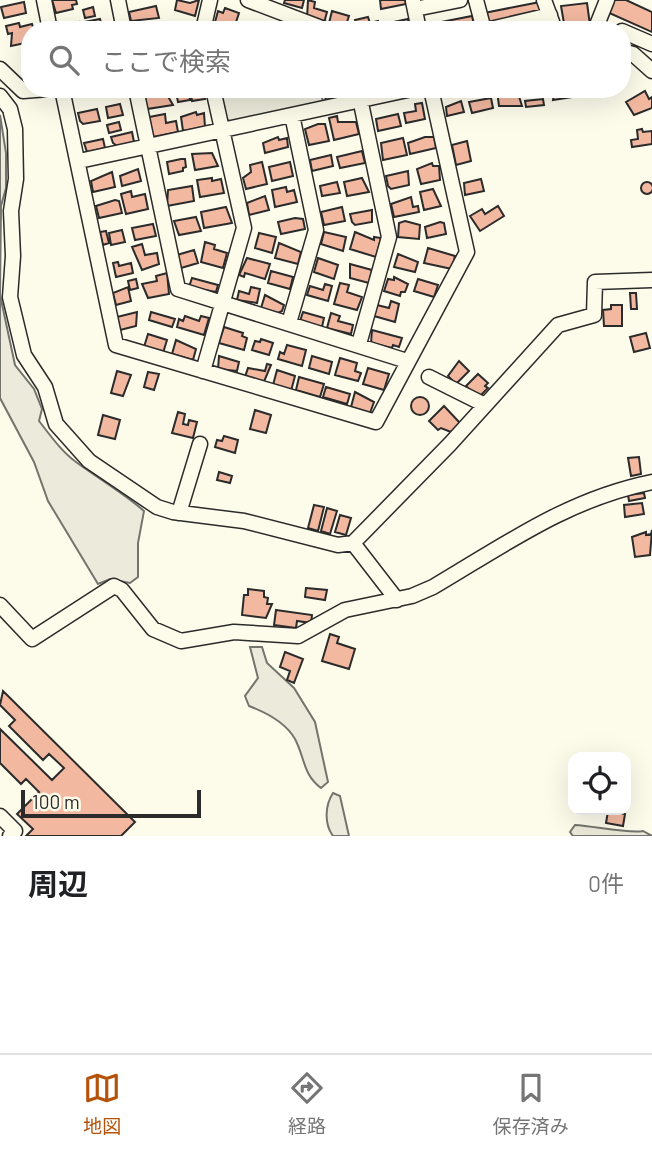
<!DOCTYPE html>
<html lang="ja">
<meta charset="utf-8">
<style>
body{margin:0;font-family:Barlow,"Noto Sans JP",sans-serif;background:#f6f6f6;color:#202124}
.controls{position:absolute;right:21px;bottom:21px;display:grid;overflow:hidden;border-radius:14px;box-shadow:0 7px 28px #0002}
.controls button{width:63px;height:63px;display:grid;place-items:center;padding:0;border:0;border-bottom:2px solid #e0e0e0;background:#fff;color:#202124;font:35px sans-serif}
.scale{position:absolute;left:21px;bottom:18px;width:180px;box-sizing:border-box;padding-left:7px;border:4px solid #2b2b2b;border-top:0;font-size:19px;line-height:24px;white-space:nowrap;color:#2b2b2b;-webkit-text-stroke:5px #fdfbea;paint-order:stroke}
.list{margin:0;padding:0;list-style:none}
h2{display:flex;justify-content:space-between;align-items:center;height:91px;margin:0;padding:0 28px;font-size:30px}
h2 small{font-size:23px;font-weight:400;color:#757577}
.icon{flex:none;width:38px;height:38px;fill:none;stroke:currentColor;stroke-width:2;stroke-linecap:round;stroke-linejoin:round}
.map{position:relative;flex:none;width:652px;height:836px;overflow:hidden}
.search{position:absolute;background:#fff;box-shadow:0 7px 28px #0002;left:21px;right:21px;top:21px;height:77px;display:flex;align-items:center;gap:18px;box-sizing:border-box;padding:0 24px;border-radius:28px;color:#757577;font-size:26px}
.sheet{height:217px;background:#fff}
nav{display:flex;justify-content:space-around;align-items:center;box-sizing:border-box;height:98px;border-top:2px solid #e0e0e0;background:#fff;font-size:19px;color:#757577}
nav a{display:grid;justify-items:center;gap:4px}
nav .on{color:#b45309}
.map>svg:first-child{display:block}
.green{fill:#ecebdb;stroke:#74746e;stroke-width:2}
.building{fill:#f2b8a0;stroke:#2b2b2b;stroke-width:2}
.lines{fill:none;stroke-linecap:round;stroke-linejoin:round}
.minor-casing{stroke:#2b2b2b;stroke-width:17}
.minor{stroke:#fdfbea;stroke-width:14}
</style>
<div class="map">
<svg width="652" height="836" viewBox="0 0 652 836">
<rect width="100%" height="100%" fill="#fdfbea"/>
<path class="green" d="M219 89H320L323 102 232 122 225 119Z
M0 115 6 153V188L1 206 0 295 15 365 34 389 42 409 39 421C50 435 61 451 76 462 99 479 122 492 144 511L138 543V577L130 583 110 579 98 584 48 501 34 462 0 398Z
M250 647H262L267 663 294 688 315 722 328 782 321 788C303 775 305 758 295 739 286 723 265 712 249 706L245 696 258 678Z
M333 793 340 796 349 836H333C324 824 325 805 333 793Z
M575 825C594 826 629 834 643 831L652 836H573L570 832Z"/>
<path class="building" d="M52 0H76L77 4 72 5 73 9 56 13Z
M177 0 190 3 199 0 195 16 175 10Z
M285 0H304L302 8 284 3Z
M308 0 315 2 314 8 327 12 324 23 307 18Z
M380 0H405L406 4 381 9Z
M612 0H626L652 12V32L607 12Z
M24 2 26 13 4 18 1 7Z
M540 2 542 13 486 24 484 13Z
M587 3 590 25 565 29 561 6Z
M156 6 159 18 131 21 129 12Z
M93 7 95 16 85 18 83 10Z
M225 8 239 13 234 28 215 22 218 11 223 13Z
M332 11 349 16 345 28 329 23Z
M472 16 475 28 432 30 431 24Z
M368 17 370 23 378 21 380 30H357L355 20Z
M100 19 102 25 111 23 112 28 86 30 84 22Z
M408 19 410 30H385L384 24Z
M79 22 80 30H57L56 27Z
M19 23 20 27 32 24 34 30H30V42L11 46 12 33 8 34 6 26Z
M30 62V83L24 84 23 63Z
M190 89H203L205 99 192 101Z
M323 89H344L346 96 326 100Z
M555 89H572L573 97 553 100Z
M188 90 190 100 178 102 176 92Z
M507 90V94L518 93 522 106H499L497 91Z
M645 91 649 99 652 97V108L634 115 626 102Z
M166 93 173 105 147 109 145 97Z
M491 98 493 108 472 113 469 102Z
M543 99 544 105 526 107 525 101Z
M461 101 464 112 447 116 446 107Z
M422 103 425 119 406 123 404 113 416 111 415 104Z
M120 104 123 115 108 118 106 107Z
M97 109 100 121 83 124 80 121 78 113Z
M196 112 197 115 204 113 205 127 183 131 181 117Z
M165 114 166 123 176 121 178 132 153 137 149 117Z
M398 114 401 126 378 131 376 119Z
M337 116 338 122H356L359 134 334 140 329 118Z
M119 122 121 130 109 133 107 125Z
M318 124H325L329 141 309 145 305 129Z
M642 129 643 132 652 131V144L632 147 631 140 638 139 637 130Z
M132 132 134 142 117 146 113 143 111 137Z
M278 137 279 140 287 138 288 147 265 153 263 143Z
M425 137H434L436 148 410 154 408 143Z
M403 138 407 155 383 160 381 143Z
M103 139 105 148 87 152 84 143Z
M467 141 471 161 456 165 452 145Z
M362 151 365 163 340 168 337 157Z
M212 153 218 166 195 170 192 154Z
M331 155 333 166 312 171 310 160Z
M181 159H185L186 167 183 168V171L169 174 167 162Z
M262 162 267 184 246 189 243 178 251 172 250 165Z
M290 162 293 176 272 181 269 167Z
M432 163 433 166H439L440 180 421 184 417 169Z
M138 169 141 181 122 186 120 176Z
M408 171 409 185 391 189 388 186 386 176Z
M112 172 115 187 93 192 91 181Z
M212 178V181L221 179 224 193 200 197 197 180Z
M362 178 369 192 347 196 344 182Z
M481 179 484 191 465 195 464 183Z
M337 182 340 193 322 196 320 186Z
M641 188a6 6 0 1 1 12 0a6 6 0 1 1-12 0Z
M192 186 194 201 167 206 168 190Z
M286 187 287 192 294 190 297 202 275 207 272 190Z
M433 189 441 206 424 210 420 192Z
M131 191 132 197 145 194 148 209 126 214 121 194Z
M265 196 269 210 249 215 247 203Z
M411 197 413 207 418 206 419 212 394 217 391 204Z
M115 200 119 201 122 213 99 218 96 206Z
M498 206 504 216 480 231 470 216 482 209 485 214Z
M226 207 232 223 204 228 201 212Z
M342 207 345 221 324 225 321 212Z
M372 210V222L355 225 352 222 350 214Z
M196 217 201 231 179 235 174 221Z
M295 218 303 219 305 229 281 234 278 222Z
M405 221 420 225 419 239 398 237 399 223Z
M440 222 444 223 446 234 427 238 425 227Z
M153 224 156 236 135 240 132 228Z
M122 230 125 242 111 245 109 233Z
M106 231 109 243 103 245 100 232Z
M324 232 346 237 343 251 321 244Z
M355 232 374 240V237L381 238 376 257 350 249Z
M259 233 276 237 272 253 255 248Z
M205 242 215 245 214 249 227 253 223 268 201 262Z
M279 243 301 252 298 264 275 258Z
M142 244 145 255 157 253 159 264 142 270 132 247Z
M428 248 455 256 452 269 424 263Z
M194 250 198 263 181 268 177 255Z
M398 254 418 262 415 272 394 267Z
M247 258 270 264 265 279 245 273 244 277 239 275Z
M318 258 338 265 334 279 314 272Z
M118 262 119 266 131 263 133 273 116 277 113 263Z
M350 264 372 270 369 283 350 278Z
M271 271 293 277 290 289 268 283Z
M167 273 169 294 148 298 142 284 157 281 156 276Z
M394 277 408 284 405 292H401L400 296 384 291 388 279 394 280Z
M192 278 218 285 216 292 189 287Z
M136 279 138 288 130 290 128 281Z
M418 279 438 285 434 297 414 291Z
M340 283 349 285 347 292 362 297 357 310 334 304Z
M325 284 332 286 328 301 307 295 310 286 323 290Z
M128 287 131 301 116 305 113 293Z
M251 287 260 289 257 303 237 300 239 291 249 294Z
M630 293H636L637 309H631Z
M265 295 284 305 282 311 278 313 261 308Z
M391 301 399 304 395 322 374 316 377 305 389 308Z
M611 305H622V326H604L603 310 611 309Z
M137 312 136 326 120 330 117 317Z
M151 312 175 319 172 327 149 320Z
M303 312 324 318 322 327 300 321Z
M331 313 340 316 338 321 353 325 351 334 327 328Z
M185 316 199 321 201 316 209 318 204 335 177 327 179 319 183 321Z
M224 327 243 333 242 336 247 338 244 350 219 343Z
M372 330 402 338 399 347 393 345 392 348 371 343Z
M646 333 650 348 634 352 630 337Z
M148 334 167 340 163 353 144 347Z
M261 339 273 343 269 355 252 350 255 341 260 342Z
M176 340 196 349 193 360 172 354Z
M287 345 306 350 302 366 278 359 280 352 284 354Z
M219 356 239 362 237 371 218 369Z
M312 356 332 362 329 374 309 368Z
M340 358 357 363 355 371 361 373 358 381 335 375Z
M459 361 469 371 456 384 448 376Z
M267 364 271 365 263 384 245 377 248 368 265 371Z
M368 368 389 374 384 390 363 384Z
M277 370 295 376 291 391 273 385Z
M117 371 131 375 123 396 111 393Z
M148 372 159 374 154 390 144 387Z
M478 374 488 383 485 386 488 388 478 398 466 386Z
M299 377 324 384 320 397 296 390Z
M326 387 350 394 347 404 323 397Z
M355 392 374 402 370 413 351 407Z
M411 406a9 9 0 1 1 18 0a9 9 0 1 1-18 0Z
M444 406 460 423 451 432 441 428 438 430 429 421Z
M255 410 271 415 266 433 250 429Z
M178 412 185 414 183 424 188 425 189 420 197 422 193 438 172 433Z
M103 415 120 420 115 439 98 435Z
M224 436 238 440 235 453 215 447 217 440 222 441Z
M639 457 641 474 631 476 628 458Z
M219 472 232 476 230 483 217 480Z
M644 493 645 498 629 501 628 495Z
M642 503 644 514 625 517 624 505Z
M314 505 324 507 318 531 308 528Z
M327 508 337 511 330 534 321 531Z
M340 515 351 518 346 535 335 532Z
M652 530 650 555 635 557 632 537 646 532V535L651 534Z
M306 588 327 590 325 600 305 597Z
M248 589 264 591V597L268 598 267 604H272L266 618 242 615 244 595H248Z
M276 610 312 615 311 623 297 621 296 628 274 625Z
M330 634 339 637 337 643 355 649 349 669 322 661Z
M285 652 303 659 294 683 287 680 290 671 280 667Z
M3 691 135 822 121 836H26L33 829 17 814 39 792 26 779 21 784 0 763V729L52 780 64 768 49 754 43 760 9 726 15 720 0 705Z
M608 811 625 814 623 826 606 823Z"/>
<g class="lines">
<defs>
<path id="minor" d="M44 0 50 30
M118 0 124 30
M248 0 327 30
M476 0 484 30
M544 0 555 30
M413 1 419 30
M415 9 460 0
M203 30 210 0
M486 30 550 15
M595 30 607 0
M622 31 652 44
M622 51 633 54 652 71
M0 69 23 91 48 89
M62 89 116 345 376 422 467 252 431 89
M136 89 178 289 407 361
M358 89 389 237 359 344
M0 96 10 109 15 129 16 179 11 211 13 256 10 297 24 355 45 387 56 424 89 461 157 507 173 512 244 521 338 545 353 543 450 444 558 325 594 315 595 282 652 280
M79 161 412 89
M289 323 316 230 292 115
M203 371 244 228 213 89
M429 377 485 405
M179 513 200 444
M353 543 397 600
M0 605 32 639 114 586 122 590 153 629 181 641 234 632 298 636 345 610 412 596 433 587C506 544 568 499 652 482
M0 816 15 831 10 836"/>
</defs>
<use href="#minor" class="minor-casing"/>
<use href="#minor" class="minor"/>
</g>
</svg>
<div class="controls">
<button><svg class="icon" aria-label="locate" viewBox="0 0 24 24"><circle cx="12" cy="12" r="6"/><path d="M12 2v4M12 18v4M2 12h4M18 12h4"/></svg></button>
</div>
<div class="scale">100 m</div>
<div class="search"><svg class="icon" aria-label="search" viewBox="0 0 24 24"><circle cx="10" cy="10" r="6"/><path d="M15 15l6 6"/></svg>ここで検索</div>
</div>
<section class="sheet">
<h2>周辺<small>0件</small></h2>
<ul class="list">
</ul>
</section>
<nav>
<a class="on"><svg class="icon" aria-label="map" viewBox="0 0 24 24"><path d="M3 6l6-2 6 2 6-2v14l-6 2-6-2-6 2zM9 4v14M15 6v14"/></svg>地図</a>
<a><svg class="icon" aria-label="directions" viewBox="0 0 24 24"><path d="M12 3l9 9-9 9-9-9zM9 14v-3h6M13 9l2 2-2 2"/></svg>経路</a>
<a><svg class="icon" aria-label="saved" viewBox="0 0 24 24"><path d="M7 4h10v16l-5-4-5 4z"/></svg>保存済み</a>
</nav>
